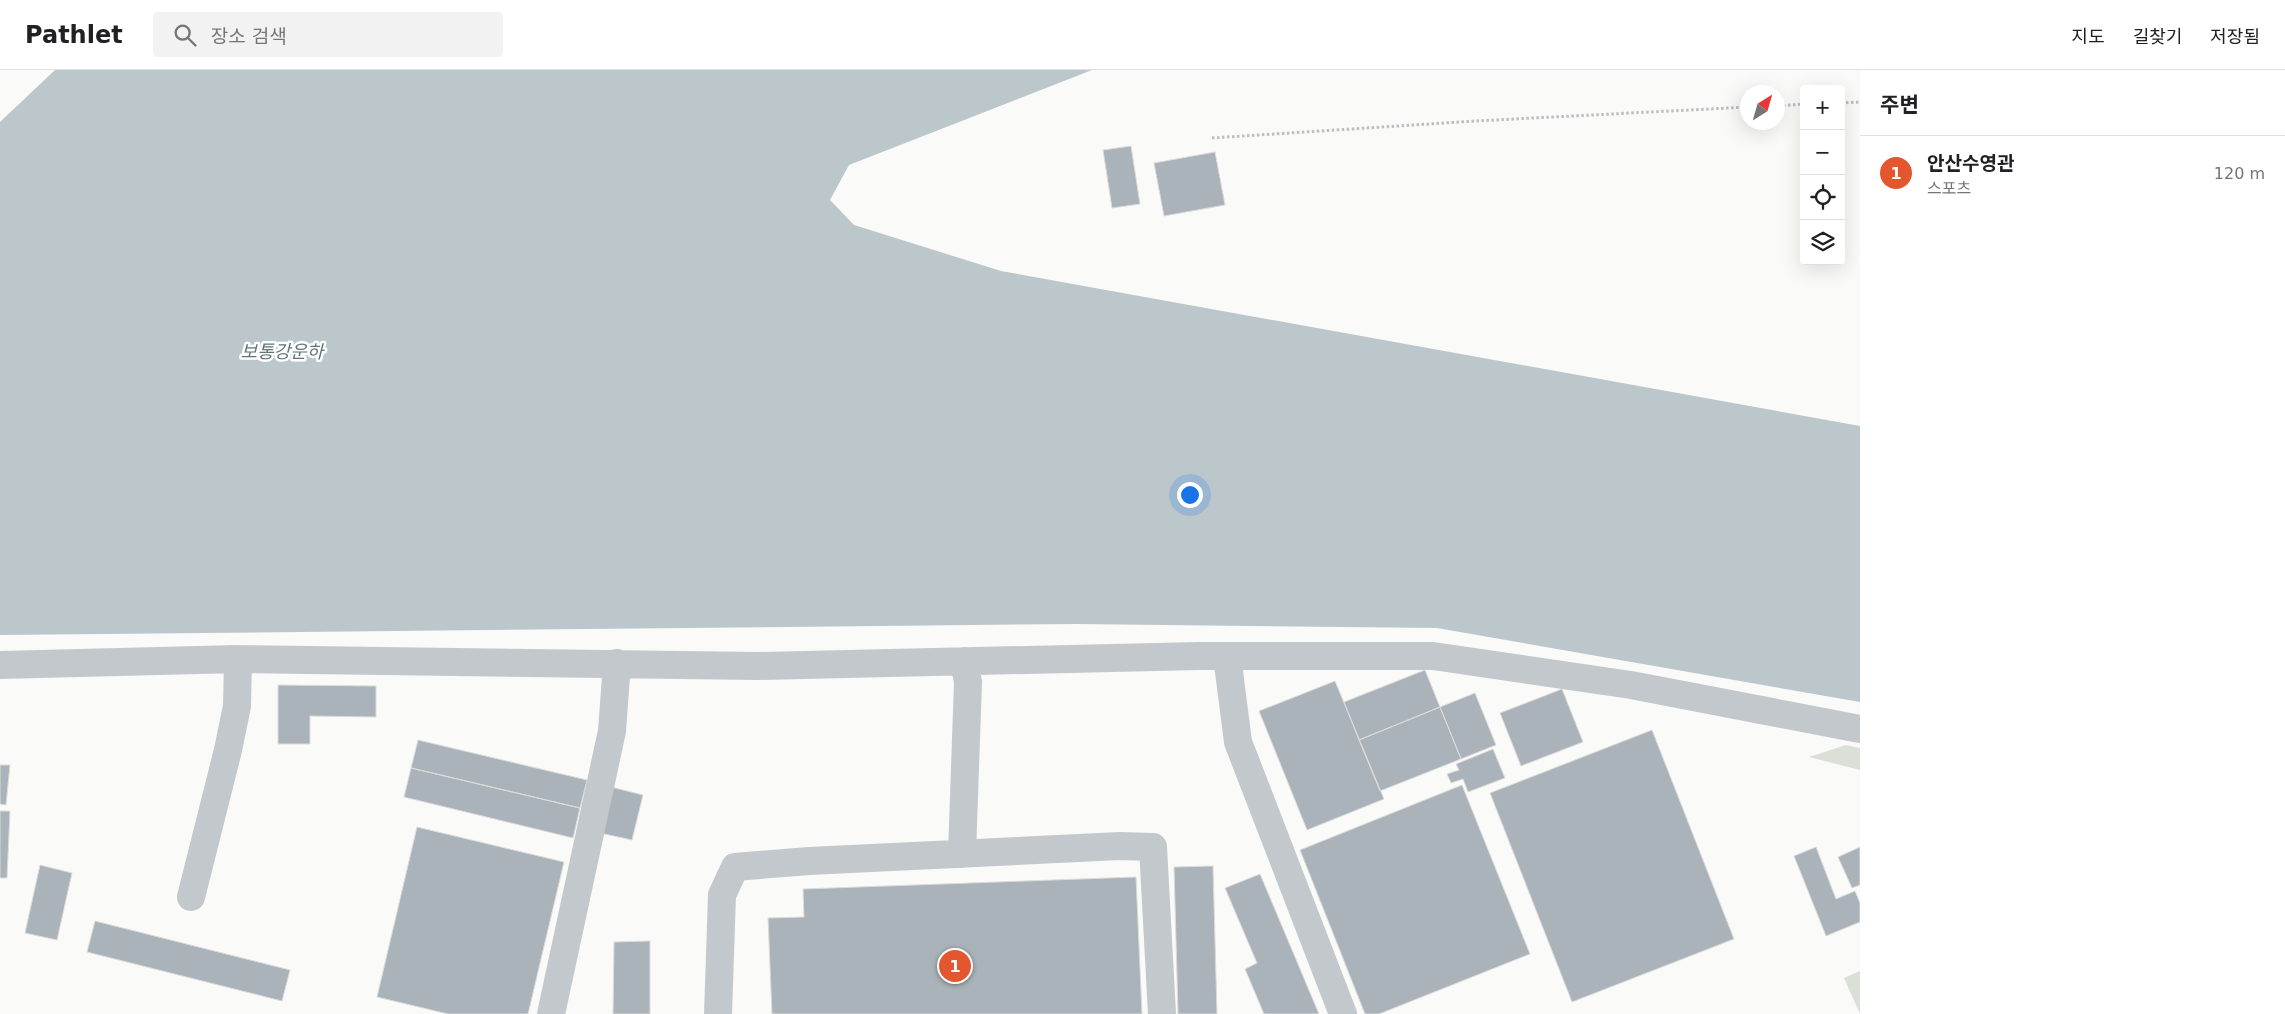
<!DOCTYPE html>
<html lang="ko">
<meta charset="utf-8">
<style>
body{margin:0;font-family:"DejaVu Sans","Noto Sans KR",sans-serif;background:#f2f2f2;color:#202124}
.controls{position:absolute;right:15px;top:15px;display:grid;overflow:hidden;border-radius:5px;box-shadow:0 5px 20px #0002}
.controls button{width:45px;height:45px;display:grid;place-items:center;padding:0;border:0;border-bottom:1px solid #e0e0e0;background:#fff;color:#202124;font:25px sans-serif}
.compass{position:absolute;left:1740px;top:15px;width:45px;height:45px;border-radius:50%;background:#fff;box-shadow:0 5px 20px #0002;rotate:37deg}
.you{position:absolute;left:1189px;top:424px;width:18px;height:18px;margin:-12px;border:4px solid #fff;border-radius:50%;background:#1a73e8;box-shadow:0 0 0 8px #1a73e833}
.badge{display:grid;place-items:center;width:32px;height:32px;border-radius:50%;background:#e4572e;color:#fff;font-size:16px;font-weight:700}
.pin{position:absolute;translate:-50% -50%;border:2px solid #fff;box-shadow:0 1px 5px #0006}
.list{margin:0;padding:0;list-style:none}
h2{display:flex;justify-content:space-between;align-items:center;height:65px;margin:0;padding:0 20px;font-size:21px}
h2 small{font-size:16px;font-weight:400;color:#757577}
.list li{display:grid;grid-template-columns:32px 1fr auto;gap:15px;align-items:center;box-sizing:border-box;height:75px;padding:0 20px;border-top:1px solid #e0e0e0}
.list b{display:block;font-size:19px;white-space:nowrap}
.list p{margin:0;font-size:16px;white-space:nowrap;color:#757577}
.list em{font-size:16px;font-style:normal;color:#757577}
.icon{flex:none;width:28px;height:28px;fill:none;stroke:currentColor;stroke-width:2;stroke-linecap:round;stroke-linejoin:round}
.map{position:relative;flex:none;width:1860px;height:944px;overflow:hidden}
header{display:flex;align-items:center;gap:30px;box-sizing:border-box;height:70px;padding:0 25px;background:#fff;border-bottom:1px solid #e0e0e0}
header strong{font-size:24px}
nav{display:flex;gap:28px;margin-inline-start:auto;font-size:18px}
.search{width:350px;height:45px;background:#f2f2f2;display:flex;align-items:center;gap:12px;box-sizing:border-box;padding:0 18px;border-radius:5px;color:#757577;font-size:19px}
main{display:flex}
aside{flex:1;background:#fff}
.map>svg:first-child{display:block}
.green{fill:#dadfd7}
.water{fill:#bbc7cb}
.building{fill:#aab3b9;stroke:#dcdcda}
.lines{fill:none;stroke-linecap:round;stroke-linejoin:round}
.path{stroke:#bbbfc2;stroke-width:3;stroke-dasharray:2.5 2.5;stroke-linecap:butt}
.minor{stroke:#c3c8cc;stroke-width:28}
.labels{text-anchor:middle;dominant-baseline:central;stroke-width:5;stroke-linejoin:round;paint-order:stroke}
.water-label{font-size:18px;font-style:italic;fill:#60757c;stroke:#fff}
</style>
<header>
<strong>Pathlet</strong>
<div class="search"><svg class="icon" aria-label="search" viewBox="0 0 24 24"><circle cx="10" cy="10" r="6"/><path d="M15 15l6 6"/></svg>장소 검색</div>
<nav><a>지도</a><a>길찾기</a><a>저장됨</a></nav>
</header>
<main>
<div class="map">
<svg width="1860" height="944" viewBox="0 0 1860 944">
<rect width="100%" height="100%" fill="#fafaf8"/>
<path class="green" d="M1846 675 1860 678V700L1809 687Z
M1860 901V944L1844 908Z"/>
<path class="water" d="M55 0H1092L849 95 830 130 854 155 1001 201 1860 356V632L1437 558 1077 554 0 565V52Z"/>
<path class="building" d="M1131 76 1140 134 1112 138 1103 80Z
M1215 82 1225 135 1164 146 1154 93Z
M1425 600 1440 637 1359 670 1344 632Z
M1335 611 1384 729 1307 760 1259 641Z
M278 615 376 616V647L310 646V674H278Z
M1562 619 1583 672 1521 696 1500 643Z
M1475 623 1496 675 1461 689 1440 637Z
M1440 637 1461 689 1380 721 1359 670Z
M1652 660 1734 869 1572 932 1490 723Z
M418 670 587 710 580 738 411 698Z
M1493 679 1505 708 1468 722 1463 709 1451 713 1447 704 1459 700 1456 694Z
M0 695H10L6 735 0 734Z
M411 698 580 738 573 768 404 727Z
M1462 715 1530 884 1379 944H1365L1300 780Z
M611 717 643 725 632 770 600 763Z
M0 741H10L7 808H0Z
M417 757 564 792 528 944H448L377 927Z
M1816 777 1836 829 1855 821 1860 833V852L1826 866 1794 786Z
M1860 777V815L1852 818 1838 787Z
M40 795 72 803 57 870 25 863Z
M1213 796 1217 944H1178L1174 797Z
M1260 804 1319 944H1264L1245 899 1257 893 1225 818Z
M1136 807 1142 944H772L768 848 804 847 803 819Z
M95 851 290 900 282 931 87 882Z
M650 871V944H613L614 872Z"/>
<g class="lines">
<path class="path" d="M1841 33 1860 32
M1778 36 1804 34
M1212 68 1475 51 1748 37"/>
<path class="minor" d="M1227 586 1238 672 1343 944
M0 595 238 589 758 596 1199 586H1433L1631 615 1860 659
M962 784 968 612 964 591
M191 827 228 680 237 636 238 589
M551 944 612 661 617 593
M718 944 722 825 735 797 809 791 1120 776 1153 777 1162 944"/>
</g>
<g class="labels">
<g class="water-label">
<text x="282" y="281">보통강운하</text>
</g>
</g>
</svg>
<div class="controls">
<button>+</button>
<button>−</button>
<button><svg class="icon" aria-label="locate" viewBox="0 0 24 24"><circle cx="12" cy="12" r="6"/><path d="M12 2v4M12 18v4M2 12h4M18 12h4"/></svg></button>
<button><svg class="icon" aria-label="layers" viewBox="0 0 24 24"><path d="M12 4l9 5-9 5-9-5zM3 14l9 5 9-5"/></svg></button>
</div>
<svg class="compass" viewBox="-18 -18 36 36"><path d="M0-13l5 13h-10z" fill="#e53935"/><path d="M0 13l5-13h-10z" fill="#757577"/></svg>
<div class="you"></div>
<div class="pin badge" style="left:955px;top:896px">1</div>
</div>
<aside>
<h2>주변<small></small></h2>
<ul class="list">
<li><span class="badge">1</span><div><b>안산수영관</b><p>스포츠</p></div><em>120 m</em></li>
</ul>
</aside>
</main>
